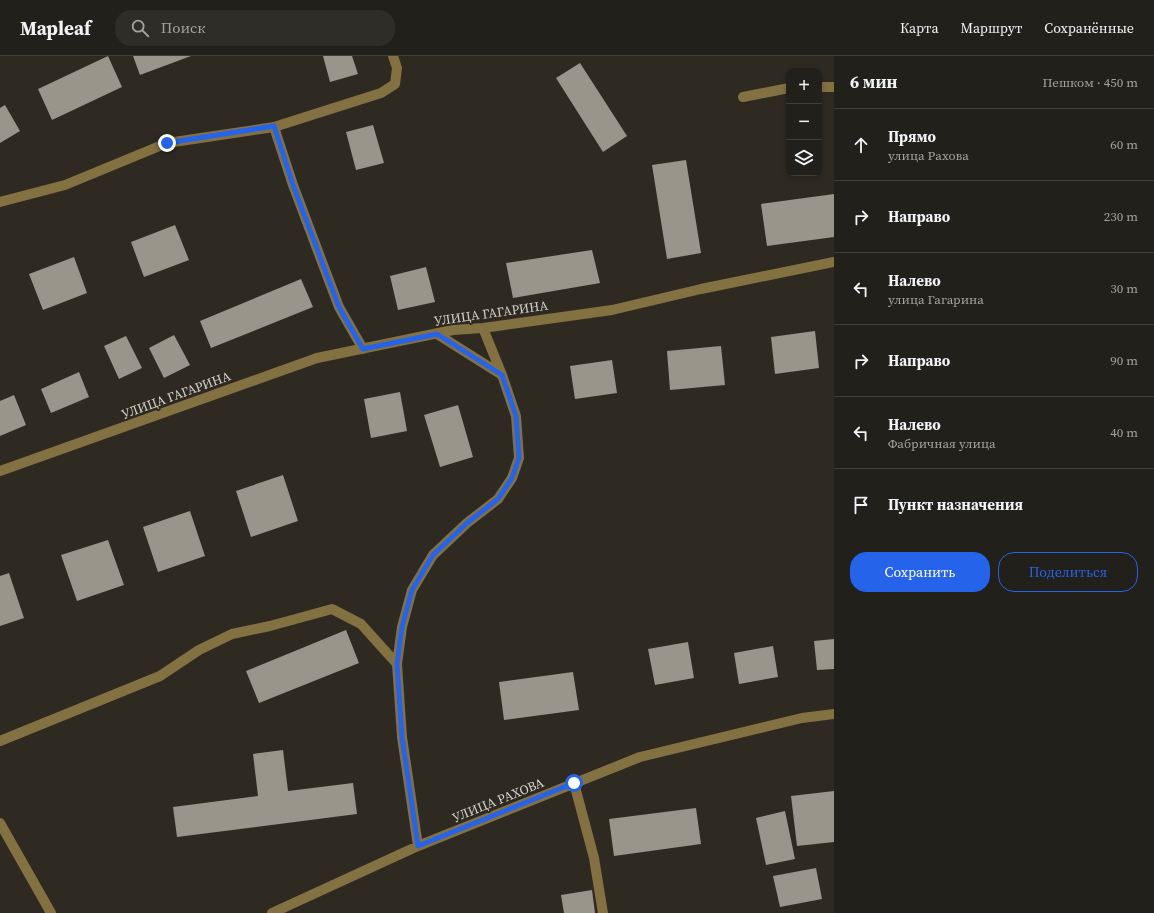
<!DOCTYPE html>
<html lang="ru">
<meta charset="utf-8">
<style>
body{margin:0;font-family:"Source Serif 4",serif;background:#2e2d27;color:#f1f3f6}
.controls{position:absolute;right:12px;top:12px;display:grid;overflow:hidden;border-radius:8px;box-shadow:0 2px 6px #0003}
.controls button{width:36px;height:36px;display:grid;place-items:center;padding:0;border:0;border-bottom:1px solid #3f3e39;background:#22201a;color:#f1f3f6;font:20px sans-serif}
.stop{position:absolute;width:12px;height:12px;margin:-9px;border:3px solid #2563eb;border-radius:50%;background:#fff}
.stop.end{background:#2563eb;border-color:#fff;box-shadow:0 1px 4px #0008}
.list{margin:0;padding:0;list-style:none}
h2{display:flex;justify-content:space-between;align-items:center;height:52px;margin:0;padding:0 16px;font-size:17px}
h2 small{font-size:13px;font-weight:400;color:#a2a3a2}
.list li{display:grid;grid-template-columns:26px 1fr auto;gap:12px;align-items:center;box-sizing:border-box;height:72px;padding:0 16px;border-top:1px solid #3f3e39}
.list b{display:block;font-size:15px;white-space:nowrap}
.list p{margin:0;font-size:13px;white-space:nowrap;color:#a2a3a2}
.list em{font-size:13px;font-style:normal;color:#a2a3a2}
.actions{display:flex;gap:8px;padding:12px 16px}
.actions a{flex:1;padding:9px 0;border:1px solid #2563eb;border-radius:16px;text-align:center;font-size:14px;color:#2563eb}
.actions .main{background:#2563eb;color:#fff}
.icon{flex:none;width:22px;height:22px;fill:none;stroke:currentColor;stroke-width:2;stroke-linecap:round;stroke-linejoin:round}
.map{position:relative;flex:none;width:834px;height:857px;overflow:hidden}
header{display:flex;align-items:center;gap:24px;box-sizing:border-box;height:56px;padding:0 20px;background:#22201a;border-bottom:1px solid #3f3e39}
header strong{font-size:19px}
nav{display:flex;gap:22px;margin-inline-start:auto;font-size:14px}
.search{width:280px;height:36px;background:#2e2d27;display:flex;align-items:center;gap:10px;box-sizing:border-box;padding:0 14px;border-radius:16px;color:#a2a3a2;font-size:15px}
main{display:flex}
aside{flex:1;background:#22201a}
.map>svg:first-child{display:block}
.building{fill:#99958a}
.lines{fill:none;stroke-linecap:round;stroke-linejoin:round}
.minor{stroke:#837142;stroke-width:10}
.route{stroke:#2563eb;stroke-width:5}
.labels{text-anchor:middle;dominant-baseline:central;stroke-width:4;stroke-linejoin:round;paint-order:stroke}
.street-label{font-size:13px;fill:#d4d2cc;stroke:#2e2a22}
</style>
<header>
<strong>Mapleaf</strong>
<div class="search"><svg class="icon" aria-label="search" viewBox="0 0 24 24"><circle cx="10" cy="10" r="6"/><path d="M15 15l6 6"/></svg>Поиск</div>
<nav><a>Карта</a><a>Маршрут</a><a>Сохранённые</a></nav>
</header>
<main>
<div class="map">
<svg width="834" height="857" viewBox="0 0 834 857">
<rect width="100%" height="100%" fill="#2e2a22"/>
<path class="building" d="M108 0 122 31 52 64 38 33Z
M133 0H191L140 19Z
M323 0H352L358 18 330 26Z
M580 7 627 80 603 96 556 22Z
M5 49 20 75 0 87V52Z
M373 69 384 107 356 114 346 76Z
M686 104 701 197 667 203 652 109Z
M834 138V181L767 190 761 148Z
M175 169 189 204 144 221 131 186Z
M592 194 600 227 513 242 506 207Z
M74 201 87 237 43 254 29 218Z
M426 211 435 246 398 254 390 220Z
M301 223 313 251 211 292 200 265Z
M815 275 819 312 775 318 771 281Z
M174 279 190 309 164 322 149 292Z
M126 280 142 312 119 323 104 290Z
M721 290 725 329 670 334 667 295Z
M612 304 617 337 575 343 570 310Z
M79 316 89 341 51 357 41 333Z
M400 336 407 375 371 382 364 343Z
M14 339 26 369 0 380V345Z
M458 349 473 401 440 411 424 359Z
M283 419 298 465 251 481 236 435Z
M190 455 205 500 158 516 143 471Z
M108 484 124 529 77 545 61 499Z
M9 517 24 562 0 570V520Z
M346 574 359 607 259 647 246 615Z
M834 583V613L817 614 814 585Z
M688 586 694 622 655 629 648 593Z
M773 590 778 621 739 628 734 597Z
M573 616 579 654 504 664 499 626Z
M283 694 288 735 353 727 357 758 177 781 173 751 258 740 253 698Z
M834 735V786L797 790 791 740Z
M696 752 701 788 614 800 609 763Z
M785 755 795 803 766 809 756 762Z
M816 812 822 843 780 851 773 820Z
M592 834 595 857H564L561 839Z"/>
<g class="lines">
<path class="minor" d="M819 31H834
M743 41 789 32
M274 71 293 129 339 251 363 293
M0 146 65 129 167 87 274 71 381 37 395 28 397 12 393 0
M437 278 502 319
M0 415 317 302 453 274 483 272 612 254 701 233 834 206
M0 685 160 620 199 594 232 578 270 570 332 553 361 568 397 608
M574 727 594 802 603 857
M0 767 51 857
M418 790 402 681 397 608 402 571 412 534 433 499 467 467 498 443 512 422 519 402 516 360 502 319 483 272
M272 857 418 790 640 701 802 662 834 658"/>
</g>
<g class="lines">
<path class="route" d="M167 87 274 70 293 129 339 251 363 293 437 278 502 319 516 360 519 402 512 422 498 443 467 467 433 499 412 534 402 571 397 608 402 681 418 790 574 727"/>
</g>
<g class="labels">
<g class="street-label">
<text transform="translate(491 257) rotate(-8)">УЛИЦА ГАГАРИНА</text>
<text transform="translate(176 339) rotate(-20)">УЛИЦА ГАГАРИНА</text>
<text transform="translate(498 744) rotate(-22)">УЛИЦА РАХОВА</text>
</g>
</g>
</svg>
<div class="controls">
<button>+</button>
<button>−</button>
<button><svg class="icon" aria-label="layers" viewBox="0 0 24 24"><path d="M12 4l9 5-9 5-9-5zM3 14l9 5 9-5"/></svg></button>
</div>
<div class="stop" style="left:574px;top:727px"></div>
<div class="stop end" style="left:167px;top:87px"></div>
</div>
<aside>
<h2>6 мин<small>Пешком · 450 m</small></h2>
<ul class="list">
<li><svg class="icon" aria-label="ahead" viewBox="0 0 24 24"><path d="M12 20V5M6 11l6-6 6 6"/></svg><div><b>Прямо</b><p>улица Рахова</p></div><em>60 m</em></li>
<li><svg class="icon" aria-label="right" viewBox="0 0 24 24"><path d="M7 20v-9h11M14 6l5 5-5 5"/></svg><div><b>Направо</b></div><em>230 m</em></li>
<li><svg class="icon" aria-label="left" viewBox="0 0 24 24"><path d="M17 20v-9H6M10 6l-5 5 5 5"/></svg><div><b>Налево</b><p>улица Гагарина</p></div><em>30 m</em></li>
<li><svg class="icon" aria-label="right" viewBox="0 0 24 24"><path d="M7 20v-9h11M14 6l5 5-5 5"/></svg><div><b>Направо</b></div><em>90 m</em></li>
<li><svg class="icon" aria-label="left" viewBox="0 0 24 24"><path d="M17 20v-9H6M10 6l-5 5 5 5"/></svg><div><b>Налево</b><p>Фабричная улица</p></div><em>40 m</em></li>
<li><svg class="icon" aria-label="arrive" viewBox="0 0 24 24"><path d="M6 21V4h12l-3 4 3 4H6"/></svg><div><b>Пункт назначения</b></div></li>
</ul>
<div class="actions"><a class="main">Сохранить</a><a>Поделиться</a></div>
</aside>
</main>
